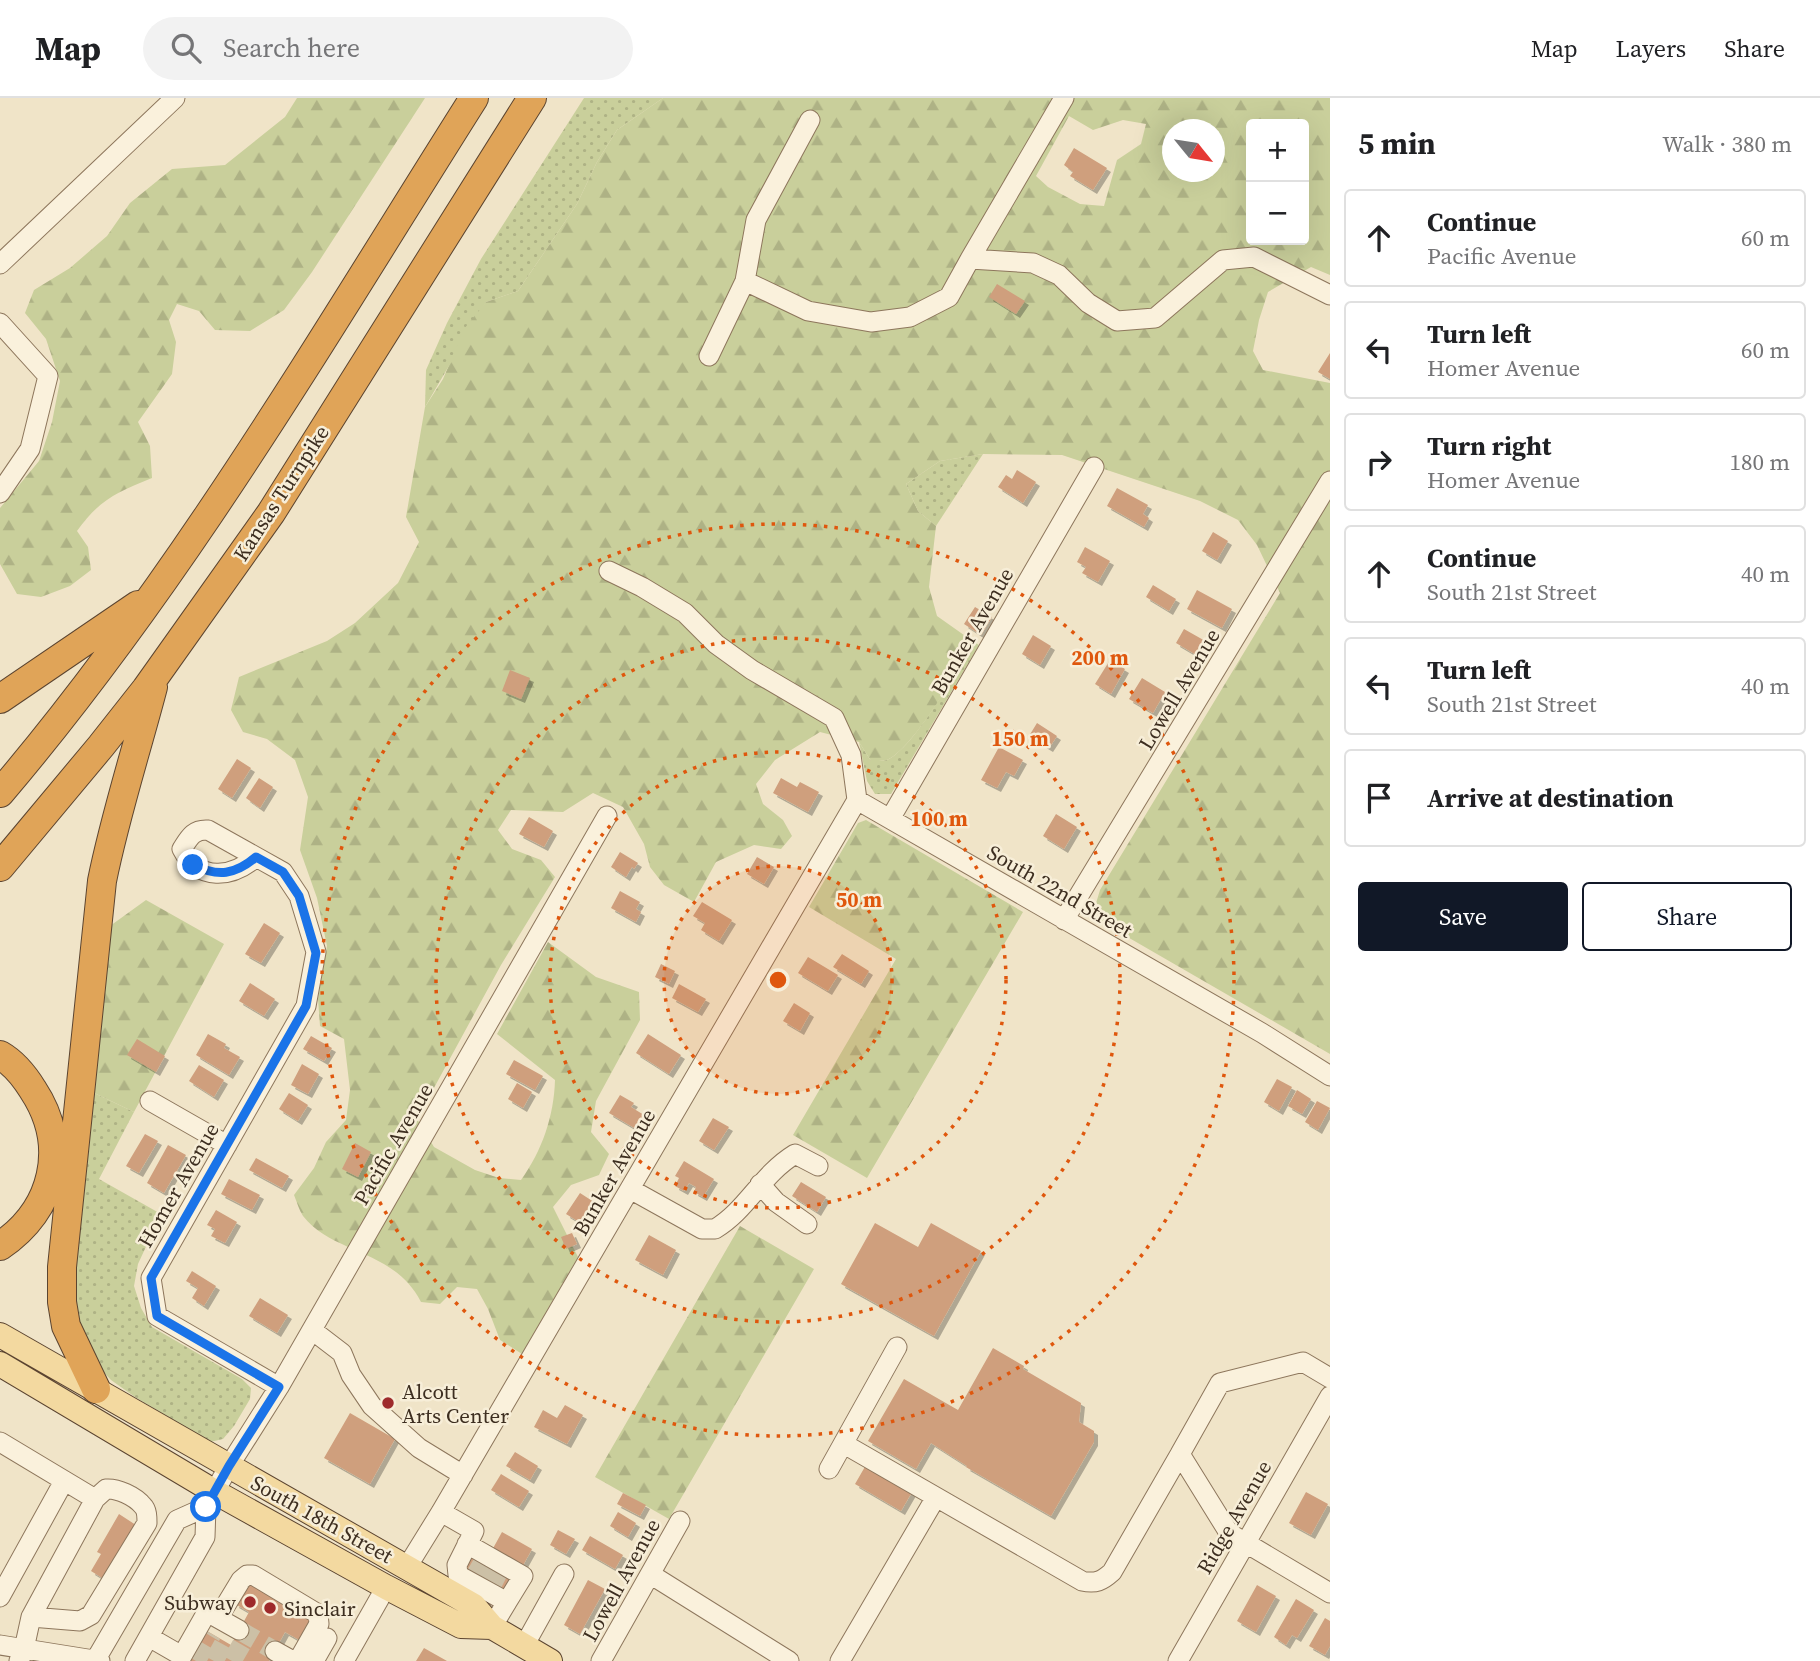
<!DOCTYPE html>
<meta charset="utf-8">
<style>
body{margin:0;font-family:"Source Serif 4",serif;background:#f2f2f2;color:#202124}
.controls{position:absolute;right:21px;top:21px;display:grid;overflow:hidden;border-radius:7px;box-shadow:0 7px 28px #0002}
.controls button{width:63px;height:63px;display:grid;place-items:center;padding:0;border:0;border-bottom:2px solid #e0e0e0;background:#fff;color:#202124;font:35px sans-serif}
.compass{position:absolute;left:1162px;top:21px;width:63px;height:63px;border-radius:50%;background:#fff;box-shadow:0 7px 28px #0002;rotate:120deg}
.stop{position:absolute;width:21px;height:21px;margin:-16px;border:5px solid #1a73e8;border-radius:50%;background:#fff}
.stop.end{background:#1a73e8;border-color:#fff;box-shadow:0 2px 7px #0008}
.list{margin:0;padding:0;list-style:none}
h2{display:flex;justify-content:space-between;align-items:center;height:91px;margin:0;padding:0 28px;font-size:30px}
h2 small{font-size:23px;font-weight:400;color:#757577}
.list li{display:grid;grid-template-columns:46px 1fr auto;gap:21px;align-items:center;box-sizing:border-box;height:98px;margin:0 14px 14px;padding:0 14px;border:2px solid #e0e0e0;border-radius:7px}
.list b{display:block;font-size:26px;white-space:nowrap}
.list p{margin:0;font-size:23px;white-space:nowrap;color:#757577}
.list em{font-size:23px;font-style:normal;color:#757577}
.actions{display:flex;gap:14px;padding:21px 28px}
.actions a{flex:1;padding:16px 0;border:2px solid #111827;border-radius:7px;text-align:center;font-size:24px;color:#111827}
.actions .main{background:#111827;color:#fff}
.icon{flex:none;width:38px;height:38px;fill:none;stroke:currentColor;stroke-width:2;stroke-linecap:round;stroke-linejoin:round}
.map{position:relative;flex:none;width:1330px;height:1563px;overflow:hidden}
header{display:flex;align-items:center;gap:42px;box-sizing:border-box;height:98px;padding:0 35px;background:#fff;border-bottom:2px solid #e0e0e0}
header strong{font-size:33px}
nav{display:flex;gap:38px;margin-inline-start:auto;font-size:24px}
.search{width:490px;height:63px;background:#f2f2f2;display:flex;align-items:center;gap:18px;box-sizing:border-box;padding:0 24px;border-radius:38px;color:#757577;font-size:26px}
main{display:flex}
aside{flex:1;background:#fff}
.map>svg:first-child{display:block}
.grass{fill:url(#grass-dots)}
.forest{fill:url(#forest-firs);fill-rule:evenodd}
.building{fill:#cf9f7d;filter:url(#shadow)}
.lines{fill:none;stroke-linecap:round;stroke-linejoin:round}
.minor-tunnel{stroke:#ccc0a6;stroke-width:19;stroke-dasharray:19 10;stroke-linecap:butt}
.minor-casing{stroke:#8d765c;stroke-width:21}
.major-casing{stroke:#5b4430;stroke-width:26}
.highway-casing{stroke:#5b4430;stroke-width:30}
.minor{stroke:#faf1dc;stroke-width:19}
.major{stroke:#f3d9a0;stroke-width:24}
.highway{stroke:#e0a458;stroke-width:28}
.route{stroke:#1a73e8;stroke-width:9}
.ring{fill:none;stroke:#df570d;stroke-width:3.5;stroke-dasharray:3.5 7}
.poi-dot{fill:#9e2a2b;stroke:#f7eed8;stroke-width:2.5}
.labels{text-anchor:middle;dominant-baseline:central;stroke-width:5;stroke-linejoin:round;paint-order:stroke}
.street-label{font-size:21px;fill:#3d2e20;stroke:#f7eed8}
.poi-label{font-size:21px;fill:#3d2e20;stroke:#f7eed8;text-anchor:start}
.centre{fill:#df570d;stroke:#f7eed8;stroke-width:3.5}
.ring-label{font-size:21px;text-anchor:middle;font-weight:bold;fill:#df570d;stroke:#f7eed8;stroke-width:5;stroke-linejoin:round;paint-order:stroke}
</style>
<header>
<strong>Map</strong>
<div class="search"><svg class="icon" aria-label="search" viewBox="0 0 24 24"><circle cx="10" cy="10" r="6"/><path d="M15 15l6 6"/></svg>Search here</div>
<nav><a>Map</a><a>Layers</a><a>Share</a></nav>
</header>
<main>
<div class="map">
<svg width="1330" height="1563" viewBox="0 0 1330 1563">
<defs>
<pattern id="grass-dots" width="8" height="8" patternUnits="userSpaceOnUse" patternTransform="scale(1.75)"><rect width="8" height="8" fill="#c9cf9b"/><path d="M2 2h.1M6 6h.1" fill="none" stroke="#aeb285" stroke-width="1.8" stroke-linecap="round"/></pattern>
<pattern id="forest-firs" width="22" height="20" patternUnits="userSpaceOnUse" patternTransform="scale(1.75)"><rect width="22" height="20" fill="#c9cf9b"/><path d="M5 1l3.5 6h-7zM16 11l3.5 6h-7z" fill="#aeb285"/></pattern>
<filter id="shadow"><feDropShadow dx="4" dy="4" stdDeviation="0" flood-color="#0004"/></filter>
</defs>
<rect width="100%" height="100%" fill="#f0e4c8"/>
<path class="grass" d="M584 0H663L617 32 597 64 577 106 518 193 486 204 425 309 426 272 447 225 481 161Z
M983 356 936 428 918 413 906 386 940 363Z
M971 542 979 547 891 696H875L867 683 859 644 871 663C875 663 883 663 887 662 913 651 961 569 971 542Z
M90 993 134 1014 99 1081 161 1116 138 1166 134 1188 141 1210 152 1229 242 1281 251 1290 250 1301 234 1328 223 1341 210 1344 135 1299 111 1282 93 1263 78 1233 73 1198Z"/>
<path class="forest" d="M297 0H425L312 174 284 212 250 233 215 232 199 213 177 206 169 222 176 244 172 276 138 324 150 348 152 380C117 394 99 402 77 433L88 449 91 472 70 488 41 499 17 496 0 466V410L39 363 52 324 60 283 46 241 25 215 34 192 70 170 107 138 130 105 172 71 225 67 285 19Z
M663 0H1330V177L1311 169 1268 194 1259 222 1253 253 1263 272 1330 285V956L1105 826 1094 812 1100 792 1280 495 1257 447 1238 422 1200 403 1062 357 983 356 940 363 906 386 918 413 936 428 929 489 937 518 971 542C961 570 913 651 887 662 883 663 875 663 871 663L859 644 820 634 775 662 756 686 763 706 783 722 792 738 781 751 754 747 716 764 694 804 664 787 650 769 644 746 623 709 593 695 563 714 511 712 498 732 512 751 541 762 555 779 501 867 417 1021 434 1049 475 1072 499 1080 521 1082C542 1053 554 1018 555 982L497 936 548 844 596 879 639 894 640 922 596 1003 591 1034 609 1056 599 1077 571 1087 553 1109 578 1159 522 1256 500 1242 488 1211 477 1191 457 1189 440 1206 421 1204C394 1151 334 1157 303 1118 299 1112 297 1104 294 1097L314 1070 326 1044 346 1022 350 992 344 941 320 928 318 901 327 848 317 800 300 752 308 699 295 662 267 641 243 634 231 612 239 579 327 543 355 525 398 485 419 444 406 419 425 309 443 281 464 231 486 204 518 193 577 106 597 64 617 32ZM1069 18 1093 32 1123 22 1146 26 1141 46 1117 62 1104 108 1080 106 1048 89 1036 78ZM1251 26H1304V142H1251ZM1172 32H1214V74H1172Z
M866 722 1023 814 867 1080 793 1037 896 861 809 809 858 725Z
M146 802 224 846 134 1014 90 993 110 828Z
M740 1128 814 1171 669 1421 595 1379Z"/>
<path class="building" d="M1074 50 1107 70 1093 92 1070 78 1073 74 1064 67Z
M997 186 1025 203 1016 216 989 199Z
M1330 255V281L1318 274Z
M1017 372 1036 384 1023 405 998 389 1006 377 1012 381Z
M1117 390 1148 407 1143 416 1149 420 1144 429 1107 408Z
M1213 434 1228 443 1217 462 1202 453Z
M1085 449 1110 463 1098 484 1082 475 1086 469 1077 464Z
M1153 487 1176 501 1169 513 1146 499Z
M1197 492 1232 511 1222 530 1187 511Z
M975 509 992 519 981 537 964 526Z
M1184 531 1207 544 1198 558 1176 545Z
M1033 537 1051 548 1040 567 1022 556Z
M1110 562 1125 571 1111 596 1095 586Z
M510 572 530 580 521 601 502 593Z
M1142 580 1165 594 1153 615 1129 601Z
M1037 625 1057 638 1049 650 1029 638Z
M999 649 1023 662 1014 678 1006 674 997 690 981 682Z
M237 661 251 670 232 700 218 691Z
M259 680 273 689 260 710 246 700Z
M781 680 797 689 800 684 819 694 808 714 773 695Z
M1056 716 1077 729 1064 751 1043 738Z
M529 719 553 733 544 749 519 736Z
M620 754 638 765 634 771 632 769 626 779 611 769Z
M757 759 774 769 764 786 747 776Z
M620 793 640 804 636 811 641 814 636 824 611 810Z
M702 804 732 822 719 843 701 832 705 825 693 818Z
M264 825 280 835 261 865 245 856Z
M842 856 869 873 861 886 833 869Z
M808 859 838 877 828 893 798 875Z
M661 866 675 873 669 886 655 879Z
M250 885 275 901 264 918 239 903Z
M679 886 706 901 698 914 672 900Z
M794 905 810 915 800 933 783 923Z
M208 936 226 946 224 950 240 959 229 977 196 957Z
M648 936 681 957 669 976 636 955Z
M311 938 332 950 324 963 303 951Z
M137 941 165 958 156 974 127 957Z
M514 962 543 978 535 992 506 976Z
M302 966 319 976 308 996 291 987Z
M199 967 224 982 214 999 189 983Z
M1277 981 1292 989 1279 1013 1264 1004Z
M517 985 532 994 523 1010 508 1001Z
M1297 992 1311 1001 1302 1016 1288 1008Z
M289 995 308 1007 298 1023 279 1011Z
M620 997 634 1005 631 1009 644 1017 636 1031 609 1015Z
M1317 1003 1330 1010 1318 1032 1305 1024Z
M713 1020 729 1029 714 1052 699 1043Z
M145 1036 158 1043 139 1075 126 1068Z
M355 1045 371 1054 358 1079 342 1071Z
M168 1047 186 1057 164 1095 147 1085Z
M256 1060 289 1078 282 1090 249 1072Z
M684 1063 714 1081 703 1099 694 1094 696 1089 689 1085 684 1093 675 1088 679 1080 675 1078Z
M229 1081 260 1097 252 1112 221 1096Z
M801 1084 826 1099 817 1114 792 1098Z
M580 1095 597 1106 584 1127 566 1116Z
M216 1112 237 1124 225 1145 211 1138 215 1131 207 1127Z
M875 1125 918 1149 931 1125 981 1153 934 1238 841 1186Z
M572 1135 577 1146 566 1151 561 1139Z
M649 1137 676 1152 663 1177 635 1162Z
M192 1173 216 1188 204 1208 192 1200 198 1190 186 1183Z
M260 1200 288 1217 277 1235 249 1218Z
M993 1250 1024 1268 1023 1271 1081 1305 1079 1324 1094 1333V1344L1051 1418 966 1369 967 1368 931 1345 916 1371 868 1343 904 1281 958 1312Z
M565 1307 583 1317 567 1346 534 1329 543 1312 557 1320Z
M350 1315 395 1341 370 1386 324 1360Z
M515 1354 538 1368 530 1382 506 1368Z
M866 1367 912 1394 901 1413 855 1386Z
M501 1376 529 1393 519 1409 491 1392Z
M1306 1394 1328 1406 1311 1437 1289 1425Z
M623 1395 646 1407 640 1418 617 1406Z
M618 1414 636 1425 628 1439 610 1428Z
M119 1416 139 1429 107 1483 91 1473 101 1456 97 1454Z
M558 1432 575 1441 566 1456 550 1447Z
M502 1434 532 1451 521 1471 491 1454Z
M590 1438 623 1457 615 1471 582 1452Z
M469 1456 510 1480 502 1493 461 1470Z
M249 1481 315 1520 301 1543 285 1534 269 1563H189L207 1533 231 1547 249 1514 235 1506Z
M588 1482 605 1491 580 1536 564 1527Z
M1257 1487 1276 1498 1256 1534 1237 1523Z
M1296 1501 1314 1512 1297 1540 1292 1537 1286 1547 1274 1539Z
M1325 1520 1330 1523V1548L1325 1557 1309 1548Z
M424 1550 447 1563H416Z"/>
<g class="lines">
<path class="minor-tunnel" d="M475 1478 483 1464
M492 1487 499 1473
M239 1532 275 1553
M196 1563 212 1536
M214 1563 225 1543
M232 1563 247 1537"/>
<defs>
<path id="minor" d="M970 161 1064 0
M0 166 175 0
M745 183 808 213 871 224 910 219 949 199 970 161 1033 165 1059 177 1088 205 1117 223 1155 220 1223 162 1254 159 1330 197
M0 225 48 278 30 351 0 395
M709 258 745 183 756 122 810 22
M609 473 642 489 685 515 716 546 752 572 834 620 851 657 857 702 1262 935 1330 978
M890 721 1094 369
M256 759C232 780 199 784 182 751 189 740 193 731 208 732L283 774 299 798 316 854 306 908 151 1180 157 1218 279 1289
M1064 822 1330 383
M150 1003 227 1047
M760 1086 776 1104 807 1126
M630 1091 702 1131H715C747 1112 761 1077 795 1056L818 1068
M312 1232 342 1255 351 1277 372 1308 419 1350 463 1377
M1330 1280 1303 1264 1220 1285 1180 1356 1229 1435 1330 1495
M0 1344 95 1401 31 1519 24 1551 19 1563
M844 1346 1082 1483C1096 1486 1102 1483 1112 1474L1180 1356
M829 1371 897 1249
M441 1414 474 1433 457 1467 458 1477 507 1504 492 1529
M467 1446 523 1478 507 1504
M407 1469 441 1414 857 702
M650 1476 789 1563
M0 1499 64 1383
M31 1519 80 1523 91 1517 147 1425C147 1419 147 1412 143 1408 135 1398 117 1390 106 1391L95 1401
M218 1520 241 1482 247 1477H253L318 1516 319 1526 298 1563
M149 1539 182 1558 207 1514 239 1532
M0 1547 100 1563
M524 1548 564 1476
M275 1553 293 1563
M96 1561 177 1422 206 1409
M135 1563 205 1439 206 1409 229 1368 279 1289 607 718
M314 1563 327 1540
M344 1563 386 1489
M601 1563 680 1423
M840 1563 936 1399
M1178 1563 1330 1298"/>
<path id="major" d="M0 1237 474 1508 492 1529 550 1563
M0 1266 215 1394 386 1489 461 1528 492 1529"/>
<path id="highway" d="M0 601 138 507
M0 695C182 481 324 237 474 0
M0 769 101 648 146 591 271 415 532 0
M0 957C14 965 25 979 33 992 70 1048 54 1112 0 1148
M96 1291 66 1228 62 1204V1169L102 783C115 718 136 654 153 589"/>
</defs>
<use href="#minor" class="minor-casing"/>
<use href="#major" class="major-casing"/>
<use href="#highway" class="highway-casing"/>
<use href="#minor" class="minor"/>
<use href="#major" class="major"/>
<use href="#highway" class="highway"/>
</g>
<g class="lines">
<path class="route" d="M193 767C218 779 235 777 256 759L283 774 299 798 316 855 306 908 151 1180 157 1218 279 1289 229 1368 206 1409"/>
</g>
<circle cx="778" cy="882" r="114" fill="#df570d" fill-opacity=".12"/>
<g class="ring">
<circle cx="778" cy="882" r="114"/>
<circle cx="778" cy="882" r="228"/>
<circle cx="778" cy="882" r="342"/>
<circle cx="778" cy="882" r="456"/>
</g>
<g class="poi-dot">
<circle cx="388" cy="1305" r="7"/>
<circle cx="250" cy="1504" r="7"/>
<circle cx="270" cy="1510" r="7"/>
</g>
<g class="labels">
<g class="street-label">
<text transform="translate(281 395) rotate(-57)">Kansas Turnpike</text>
<text transform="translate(972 533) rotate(-60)">Bunker Avenue</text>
<text transform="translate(1179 591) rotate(-59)">Lowell Avenue</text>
<text transform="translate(1060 793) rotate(30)">South 22nd Street</text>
<text transform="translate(393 1046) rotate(-60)">Pacific Avenue</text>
<text transform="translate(614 1074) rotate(-60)">Bunker Avenue</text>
<text transform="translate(178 1087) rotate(-60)">Homer Avenue</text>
<text transform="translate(1234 1419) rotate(-60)">Ridge Avenue</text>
<text transform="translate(322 1421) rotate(29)">South 18th Street</text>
<text transform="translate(621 1482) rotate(-61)">Lowell Avenue</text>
</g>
<g class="poi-label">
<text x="402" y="1293">Alcott<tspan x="402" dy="24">Arts Center</tspan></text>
<text x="236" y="1504" text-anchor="end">Subway</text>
<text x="284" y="1510">Sinclair</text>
</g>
</g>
<circle cx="778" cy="882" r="10" class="centre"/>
<g class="ring-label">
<text x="1100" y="567">200 m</text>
<text x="1020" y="648">150 m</text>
<text x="939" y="728">100 m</text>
<text x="859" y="809">50 m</text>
</g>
</svg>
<div class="controls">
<button>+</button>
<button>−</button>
</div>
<svg class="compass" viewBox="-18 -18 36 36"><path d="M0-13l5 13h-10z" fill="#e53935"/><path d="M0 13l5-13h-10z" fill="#757577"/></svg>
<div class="stop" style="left:206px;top:1409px"></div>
<div class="stop end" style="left:193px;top:767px"></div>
</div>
<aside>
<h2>5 min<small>Walk · 380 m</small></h2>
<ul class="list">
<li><svg class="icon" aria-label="ahead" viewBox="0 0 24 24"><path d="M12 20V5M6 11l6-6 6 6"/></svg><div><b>Continue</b><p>Pacific Avenue</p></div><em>60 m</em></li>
<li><svg class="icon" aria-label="left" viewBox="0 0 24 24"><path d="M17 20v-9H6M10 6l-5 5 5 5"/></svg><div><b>Turn left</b><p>Homer Avenue</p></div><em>60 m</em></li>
<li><svg class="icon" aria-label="right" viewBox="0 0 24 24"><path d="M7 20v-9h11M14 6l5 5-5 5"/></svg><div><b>Turn right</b><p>Homer Avenue</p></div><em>180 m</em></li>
<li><svg class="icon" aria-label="ahead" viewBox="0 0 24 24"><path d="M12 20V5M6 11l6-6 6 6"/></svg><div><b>Continue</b><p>South 21st Street</p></div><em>40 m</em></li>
<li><svg class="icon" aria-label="left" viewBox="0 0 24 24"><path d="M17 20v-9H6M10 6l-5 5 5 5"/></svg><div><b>Turn left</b><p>South 21st Street</p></div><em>40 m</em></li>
<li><svg class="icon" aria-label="arrive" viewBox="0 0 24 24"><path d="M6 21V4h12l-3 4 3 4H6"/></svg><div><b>Arrive at destination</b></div></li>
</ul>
<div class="actions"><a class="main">Save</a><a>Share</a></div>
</aside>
</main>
